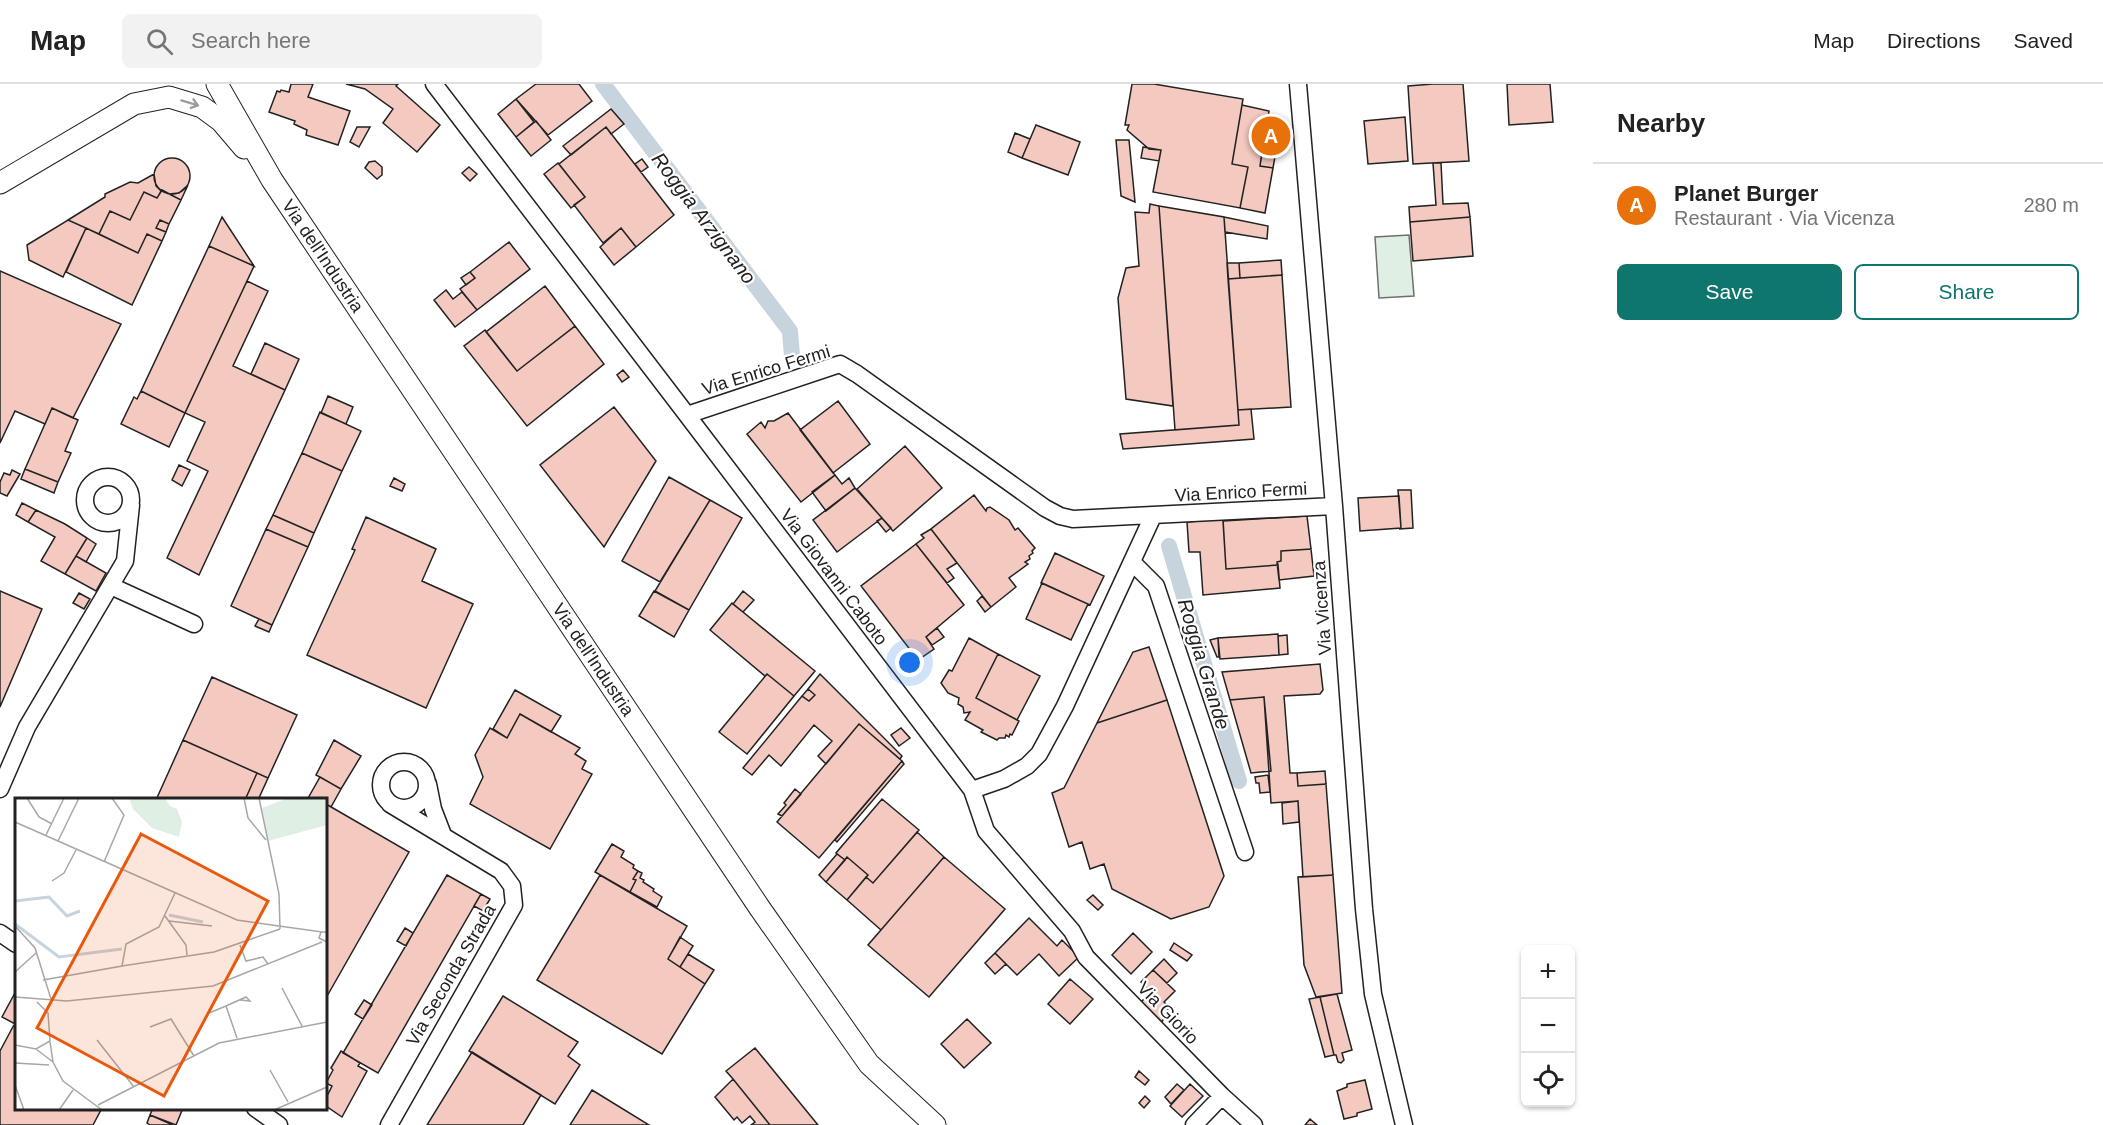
<!DOCTYPE html>
<meta charset="utf-8">
<style>
body{margin:0;font-family:Helvetica,sans-serif;background:#f2f2f2;color:#222}
.controls{position:absolute;right:18px;bottom:18px;display:grid;overflow:hidden;border-radius:9px;box-shadow:0 2px 4px #0004}
.controls button{width:54px;height:54px;display:grid;place-items:center;padding:0;border:0;border-bottom:2px solid #e0e0e0;background:#fff;color:#222;font:30px sans-serif}
.you{position:absolute;left:910px;top:579px;width:21px;height:21px;margin:-15px;border:4px solid #fff;border-radius:50%;background:#1a73e8;box-shadow:0 0 0 9px #1a73e833}
.badge{display:grid;place-items:center;width:39px;height:39px;border-radius:50%;background:#0f766e;color:#fff;font-size:20px;font-weight:700}
.pin{position:absolute;translate:-50% -50%;border:3px solid #fff;box-shadow:0 2px 6px #0006}
.list{margin:0;padding:0;list-style:none}
h2{display:flex;justify-content:space-between;align-items:center;height:78px;margin:0;padding:0 24px;font-size:26px}
h2 small{font-size:20px;font-weight:400;color:#767676}
.list li{display:grid;grid-template-columns:39px 1fr auto;gap:18px;align-items:center;box-sizing:border-box;height:84px;padding:0 24px;border-top:2px solid #e0e0e0}
.list b{display:block;font-size:22px;white-space:nowrap}
.list p{margin:0;font-size:20px;white-space:nowrap;color:#767676}
.list em{font-size:20px;font-style:normal;color:#767676}
.actions{display:flex;gap:12px;padding:18px 24px}
.actions a{flex:1;padding:14px 0;border:2px solid #0f766e;border-radius:9px;text-align:center;font-size:21px;color:#0f766e}
.actions .main{background:#0f766e;color:#fff}
.icon{flex:none;width:33px;height:33px;fill:none;stroke:currentColor;stroke-width:2;stroke-linecap:round;stroke-linejoin:round}
.map{position:relative;flex:none;width:1593px;height:1041px;overflow:hidden}
header{display:flex;align-items:center;gap:36px;box-sizing:border-box;height:84px;padding:0 30px;background:#fff;border-bottom:2px solid #e0e0e0}
header strong{font-size:28px}
nav{display:flex;gap:33px;margin-inline-start:auto;font-size:21px}
.search{width:420px;height:54px;background:#f2f2f2;display:flex;align-items:center;gap:15px;box-sizing:border-box;padding:0 21px;border-radius:9px;color:#767676;font-size:22px}
main{display:flex}
aside{flex:1;background:#fff}
.map>svg:first-child{display:block}
.green{fill:#e0efe3;stroke:#6f6f6f;stroke-width:1.5}
.lines{fill:none;stroke-linecap:round;stroke-linejoin:round}
.canal{stroke:#c7d3dd;stroke-width:16}
.building{fill:#f3c9c0;stroke:#222;stroke-width:1.5}
.minor-casing{stroke:#222;stroke-width:19}
.major-casing{stroke:#222;stroke-width:23}
.minor{stroke:#fff;stroke-width:16}
.major{stroke:#fff;stroke-width:21}
.oneway{stroke:#9c9c9c}
.labels{text-anchor:middle;dominant-baseline:central;stroke-width:4.5;stroke-linejoin:round;paint-order:stroke}
.street-label{font-size:18px;fill:#222;stroke:#fff}
.water-label{font-size:20px;font-style:italic;fill:#222;stroke:#fff}
.inset-river{fill:none;stroke:#c7d3dd;stroke-width:3}
.inset-road{fill:none;stroke:#a7a7a7;stroke-width:1.5}
.view{fill:#e8590c;fill-opacity:0.15;stroke:#e8590c;stroke-width:3}
.inset-edge{fill:none;stroke:#222;stroke-width:3}
</style>
<header>
<strong>Map</strong>
<div class="search"><svg class="icon" aria-label="search" viewBox="0 0 24 24"><circle cx="10" cy="10" r="6"/><path d="M15 15l6 6"/></svg>Search here</div>
<nav><a>Map</a><a>Directions</a><a>Saved</a></nav>
</header>
<main>
<div class="map">
<svg width="1593" height="1041" viewBox="0 0 1593 1041">
<rect width="100%" height="100%" fill="#fff"/>
<path class="green" d="M1409 151 1414 212 1379 214 1375 153Z"/>
<g class="lines">
<path class="canal" d="M603 0 790 247 792 272
M1169 462 1239 697"/>
</g>
<path class="building" d="M291 0H313L308 13 350 27 338 61 306 51 307 46 294 40 295 37 269 28 277 7 280 8 281 6 289 8Z
M346 0H398L396 2 440 41 417 68 383 39 393 25 365 5Z
M536 0H579L592 17 548 51 516 15Z
M1132 0H1154L1243 15 1232 80 1248 83 1240 124 1153 108 1161 66 1149 65 1127 46 1129 41H1125Z
M1433 0H1463L1469 77 1413 80 1408 2Z
M1507 0H1550L1553 38 1509 41Z
M516 15 534 38 516 53 498 30Z
M1242 21 1269 27 1260 82 1273 84 1265 129 1240 124 1248 83 1232 80Z
M611 25 624 40 611 50 606 43 571 71 563 62Z
M1405 33 1408 77 1368 80 1364 37Z
M536 37 551 56 531 72 516 53Z
M1036 41 1080 58 1068 91 1022 74Z
M357 43H370L359 63 350 58Z
M606 43 674 131 636 163 621 144 603 159 574 121 585 113 559 80Z
M1265 47 1279 50 1273 84 1260 82Z
M1015 49 1030 55 1022 74 1008 68Z
M1116 56H1129L1135 118 1121 112Z
M1143 63 1161 66 1159 77 1141 74Z
M154 92a18 18 0 1 1 36 0a18 18 0 1 1-36 0Z
M642 75 648 83 641 88 635 80Z
M375 77 382 83V91L377 95 365 84 369 78Z
M558 79 585 113 571 124 544 90Z
M1433 79H1441L1443 120 1468 119 1470 133 1410 138 1409 123 1436 121Z
M469 83 477 90 470 97 462 89Z
M154 90 156 102 161 107 157 114 144 108 130 136 110 127 99 150 68 136 105 113V110L130 98 138 99Z
M188 101 181 116 169 110 179 109Z
M162 106 181 116 169 140 160 136 156 144 166 148 162 157 147 150 138 169 99 150 110 127 130 136 144 108 157 114Z
M1150 120 1159 122 1173 322 1126 315 1118 214 1126 184 1139 182 1135 128 1149 129Z
M1159 122 1224 133 1239 341 1175 346Z
M222 133 254 182 209 162Z
M1224 133 1268 142 1267 155 1225 148Z
M1470 133 1473 172 1413 177 1410 138Z
M68 136 86 144 63 193 29 176 27 161Z
M160 136 169 140 166 148 156 144Z
M86 144 138 169 147 150 162 157 132 221 66 188Z
M621 144 636 163 614 181 600 163Z
M509 158 530 185 477 226 460 205 475 194 470 188Z
M209 162 254 182 185 329 141 307Z
M1281 176 1282 191 1240 194 1239 179Z
M1227 179H1239L1240 194 1228 195Z
M0 187 121 240 73 334 52 324 45 340 15 327 0 359Z
M470 188 475 194 466 201 461 194Z
M1282 191 1291 323 1238 326 1228 195Z
M247 197 268 207 233 282 285 306 199 491 167 474 208 387 187 377 205 338 185 329Z
M545 202 575 242 517 287 486 248Z
M446 206 453 215 462 208 477 226 455 243 434 216Z
M575 242 604 280 527 342 464 262 485 246 517 287Z
M265 259 299 275 285 306 251 290Z
M623 286 629 293 622 298 617 291Z
M141 307 185 329 169 363 121 340 134 313 137 315Z
M328 312 353 323 346 340 321 329Z
M838 317 870 360 833 389 800 346Z
M614 323 656 377 604 463 540 381Z
M52 324 78 336 65 367 71 369 58 398 25 385Z
M1251 325 1254 355 1123 365 1120 350 1239 341 1238 326Z
M320 328 361 347 342 387 302 369Z
M788 329 835 391 801 418 747 350 761 338 765 344 768 337H774Z
M905 362 942 404 893 447 857 405Z
M302 369 342 387 314 449 273 431Z
M179 381 190 386 182 402 172 396Z
M25 385 58 398 54 409 21 395Z
M12 386 20 390 7 412 0 409V398L4 389 10 391Z
M835 391 842 400 849 394 855 404 826 427 812 408Z
M669 393 710 416 660 498 622 477Z
M394 394 405 400 402 407 390 402Z
M855 404 882 434 837 468 813 436Z
M1398 406H1411L1413 444 1399 445 1401 444Z
M974 411 986 427 987 424 990 423 1009 436 1015 446 1018 444 1035 464 1032 467 1033 469 1029 472 1030 475 1025 478 1028 480 1009 494 1016 503 991 523 931 445Z
M1399 412 1401 444 1360 447 1358 414Z
M710 416 742 434 689 526 655 507Z
M22 419 36 426 28 438 16 431Z
M36 426 65 440 87 454 65 490 41 477 55 453 28 438Z
M273 431 314 449 308 463 266 445Z
M1307 432 1311 465 1281 467V477L1277 478 1278 481 1226 485 1223 437Z
M366 433 436 465 422 497 473 520 426 624 307 571 355 466 352 465Z
M882 434 891 444 886 448 877 437Z
M1223 435 1226 485 1278 481 1280 504 1203 511 1200 468H1189L1187 438Z
M266 445 308 463 272 541 231 522Z
M931 445 957 479 947 485 954 494 947 499 916 460 924 454 921 451Z
M87 454 96 460 86 478 76 472Z
M916 460 964 521 926 553 934 565 918 576 861 502Z
M1311 465 1314 492 1279 496 1277 478 1281 477V467Z
M1055 469 1104 492 1090 521 1041 499Z
M76 472 106 489 96 507 65 490Z
M1042 499 1088 520 1071 556 1026 535Z
M0 507 42 525 0 623Z
M654 507 689 526 674 553 639 532Z
M743 507 754 516 743 528 733 520Z
M79 509 90 515 84 525 73 519Z
M982 512 991 523 985 528 977 517Z
M732 519 815 587 794 612 767 590 765 592 710 546Z
M259 535 272 541 269 548 255 542Z
M937 544 944 553 932 561 926 553Z
M1278 550 1279 571 1220 575 1218 554Z
M1287 551 1288 570 1279 571 1278 552Z
M969 554 998 570 976 614 1019 637 1012 651 1010 650 1009 653 1006 651 1005 654H999L997 656 981 648 983 646 965 636 970 628 964 629 963 623 958 620 959 614 948 609 941 599 949 586 952 587Z
M1218 554 1219 573H1217L1210 556Z
M1149 563 1167 616 1097 639 1133 568Z
M998 570 1040 592 1017 636 976 614Z
M1320 580 1323 606 1320 610 1284 612 1290 689H1297L1298 702 1326 700 1333 791 1303 793 1298 717 1271 719 1264 613 1230 616 1222 588Z
M767 590 794 612 747 670 719 648Z
M820 590 902 672 900 675 859 640 826 680 818 672 832 657 814 641 781 682 769 671 752 691 743 684 802 612 809 617 815 611 808 605Z
M212 593 297 631 268 694 183 656Z
M808 605 815 611 809 617 802 612Z
M515 606 561 632 551 648 520 630 507 654 493 645Z
M1264 613 1271 687 1251 689 1230 616Z
M1167 616 1224 792 1209 823 1171 835 1112 805 1104 780 1090 785 1082 758 1069 763 1052 709 1064 704 1097 639Z
M520 630 580 664 575 670 586 677 582 685 592 690 550 765 470 720 483 693 475 671 490 644 507 654Z
M859 640 902 677 819 774 777 738Z
M901 644 910 654 899 662 891 651Z
M183 656 257 689 245 716H156Z
M334 656 361 672 341 705 316 691Z
M902 677 904 680 837 758 835 756Z
M1325 687 1326 700 1298 702 1297 689Z
M257 689 268 694 258 716H245Z
M1268 691 1270 708 1260 709 1259 699H1256L1255 693Z
M320 693 341 705 331 723 326 720V716H307Z
M795 705 801 710 782 732 778 730 786 721 784 719Z
M882 715 919 746 873 799 866 793 868 791 847 773 845 776 836 769Z
M1298 717 1299 738 1283 740 1282 719Z
M326 720 409 768 326 914Z
M917 748 944 773 881 846 847 816 866 793 873 799Z
M612 760 624 767 621 773 634 781 633 784 638 787 633 795 636 796 630 808 595 788Z
M837 770 845 776 826 798 819 791Z
M847 773 868 791 847 816 826 798Z
M944 773 1005 825 929 913 868 861Z
M638 787 642 789 640 794 644 796 643 798 654 805 653 807 662 813 657 823 630 808 636 796 633 795Z
M447 791 481 810 378 989 343 969Z
M600 791 687 842 668 875 705 900 662 970 537 896Z
M1333 791 1342 909 1316 913 1304 881 1298 793Z
M481 810 490 815 483 827 474 822Z
M1093 811 1103 821 1098 826 1087 816Z
M1029 834 1057 862 1062 856 1079 873 1059 892 1039 870 1017 891 995 869Z
M405 844 413 849 406 862 397 857Z
M1133 849 1152 868 1131 890 1112 871Z
M680 853 693 862 680 883 668 875Z
M1174 859 1192 871 1187 877 1170 866Z
M995 869 1006 880 995 890 985 879Z
M688 870 714 886 705 900 680 883Z
M1164 875 1177 889 1167 899 1153 886Z
M1153 886 1175 907 1164 918 1169 923 1162 938 1141 918 1151 908 1141 898Z
M1070 895 1093 915 1070 940 1048 920Z
M16 907V937L15 940 2 933Z
M1337 910 1352 966 1342 969 1344 976 1341 979 1338 978 1336 971H1334L1320 913Z
M503 912 578 958 568 972 580 981 555 1020 469 967Z
M1320 913 1334 971 1325 973 1309 915Z
M364 916 372 921 363 935 355 930Z
M967 935 991 959 964 984 941 960Z
M16 937V1024H102L93 1041H0V967Z
M755 964 818 1041H770L733 995 726 987Z
M341 967 360 979 358 982 367 987 342 1033 326 1022V1014L332 1002 326 999 333 986 331 984Z
M472 968 541 1011 523 1041H427Z
M1139 987 1149 996 1145 1001 1135 993Z
M733 995 770 1041H751L755 1038 750 1032 742 1039 737 1033 734 1036 715 1013Z
M1365 996 1372 1025 1357 1029V1032L1344 1035 1337 1007 1347 1003V1000Z
M1177 1000 1184 1006 1171 1020 1165 1013Z
M1190 1000 1203 1012 1182 1033 1170 1022Z
M592 1006 649 1041H570Z
M1145 1012 1150 1017 1144 1024 1139 1019Z
M153 1024H183L176 1041 150 1031Z
M150 1031 173 1041H150L147 1039Z
M1310 1035 1317 1041H1305Z"/>
<g class="lines">
<defs>
<path id="minor" d="M434 0 687 331 840 280 857 290 1045 424 1060 432 1073 435 1334 422
M1298 0 1334 422 1364 825 1373 910 1404 1041
M687 331 972 706 986 747 1072 847 1086 873 1222 1012 1254 1041
M85 416a23 23 0 1 1 46 0a23 23 0 1 1-46 0Z
M1132 478 1156 502 1245 768
M111 502 194 540
M381 701a23 23 0 1 1 46 0a23 23 0 1 1-46 0Z
M428 700 433 725 443 751
M0 705 27 643 125 477 131 421
M972 706 1004 695 1027 682 1039 670 1065 622 1153 432
M0 849 16 860
M255 1024 279 1041
M389 1041 514 821 512 802 501 787 390 720
M1194 1041 1222 1012"/>
<g id="major">
<path id="s1" d="M217 0 272 96 759 823 869 980 935 1041"/>
<path d="M0 99 134 20 169 13 202 23 221 37 244 64"/>
</g>
</defs>
<use href="#minor" class="minor-casing"/>
<use href="#major" class="major-casing"/>
<use href="#minor" class="minor"/>
<use href="#major" class="major"/>
</g>
<defs><path id="oneway-shaft" d="M-6 0H5M1.5-3L5.5 0L1.5 3" fill="none" stroke-width="1.6" stroke-linecap="round" stroke-linejoin="round" transform="scale(1.5)"/></defs>
<use class="oneway" href="#oneway-shaft" transform="translate(190 19) rotate(17)"/>
<g class="labels">
<g class="street-label">
<text stroke="none"><textPath href="#s1" startOffset="202">Via dell'Industria</textPath></text>
<text transform="translate(766 286) rotate(-17)">Via Enrico Fermi</text>
<text transform="translate(1241 408) rotate(-3)">Via Enrico Fermi</text>
<text transform="translate(834 493) rotate(53)">Via Giovanni Caboto</text>
<text transform="translate(1322 524) rotate(-94)">Via Vicenza</text>
<text stroke="none"><textPath href="#s1" startOffset="688">Via dell'Industria</textPath></text>
<text transform="translate(451 891) rotate(-60)">Via Seconda Strada</text>
<text transform="translate(1168 929) rotate(46)">Via Giorio</text>
</g>
<g class="water-label">
<text transform="translate(704 134) rotate(53)">Roggia Arzignano</text>
<text transform="translate(1204 580) rotate(73)">Roggia Grande</text>
</g>
</g>
<g transform="translate(15 714)">
<rect width="312" height="312" fill="#fff"/>
<path d="M114 0H150L155 8 162 11 167 24 164 39 137 30 118 11ZM273 0H312V27L253 43 247 10Z" fill="#e0efe3"/>
<path class="inset-river" d="M0 103 34 99 52 118 65 113M154 117 188 124M0 126 44 159 107 151"/>
<path class="inset-road" d="M12 0 24 19 37 26M229 0 233 20 251 42M244 0 264 96 265 131M0 24 222 122 307 134M31 37 49 0M43 43 64 0M89 64 109 17 97 0M37 83 49 75 61 52M150 118 171 147 172 157M154 123 197 128M0 128 20 150 36 201M312 134H306L304 140 312 144M225 147 231 163 248 159 253 166M107 168 199 154 265 131M0 174 21 155M28 182 107 168 111 146 144 129 160 95M267 190 287 228M0 199 52 203 198 188 307 144M194 215 211 208M135 229 156 221 179 258M222 240 211 208 231 199 235 203 225 202M82 242 119 289M35 244 38 264 48 283 87 312M0 247 21 251 35 243 33 215 22 204M21 251 38 264M0 265 34 267M255 272 273 304M0 287 9 312M83 307 204 245 312 224M44 312 58 292M259 312 312 289"/>
<path class="view" d="M126 36 253 103 149 298 22 230Z"/>
<rect width="312" height="312" class="inset-edge"/>
</g>
</svg>
<div class="controls">
<button>+</button>
<button>−</button>
<button><svg class="icon" aria-label="locate" viewBox="0 0 24 24"><circle cx="12" cy="12" r="6"/><path d="M12 2v4M12 18v4M2 12h4M18 12h4"/></svg></button>
</div>
<div class="you"></div>
<div class="pin badge" style="left:1271px;top:52px;background:#e8710a">A</div>
</div>
<aside>
<h2>Nearby<small></small></h2>
<ul class="list">
<li><span class="badge" style="background:#e8710a">A</span><div><b>Planet Burger</b><p>Restaurant · Via Vicenza</p></div><em>280 m</em></li>
</ul>
<div class="actions"><a class="main">Save</a><a>Share</a></div>
</aside>
</main>
